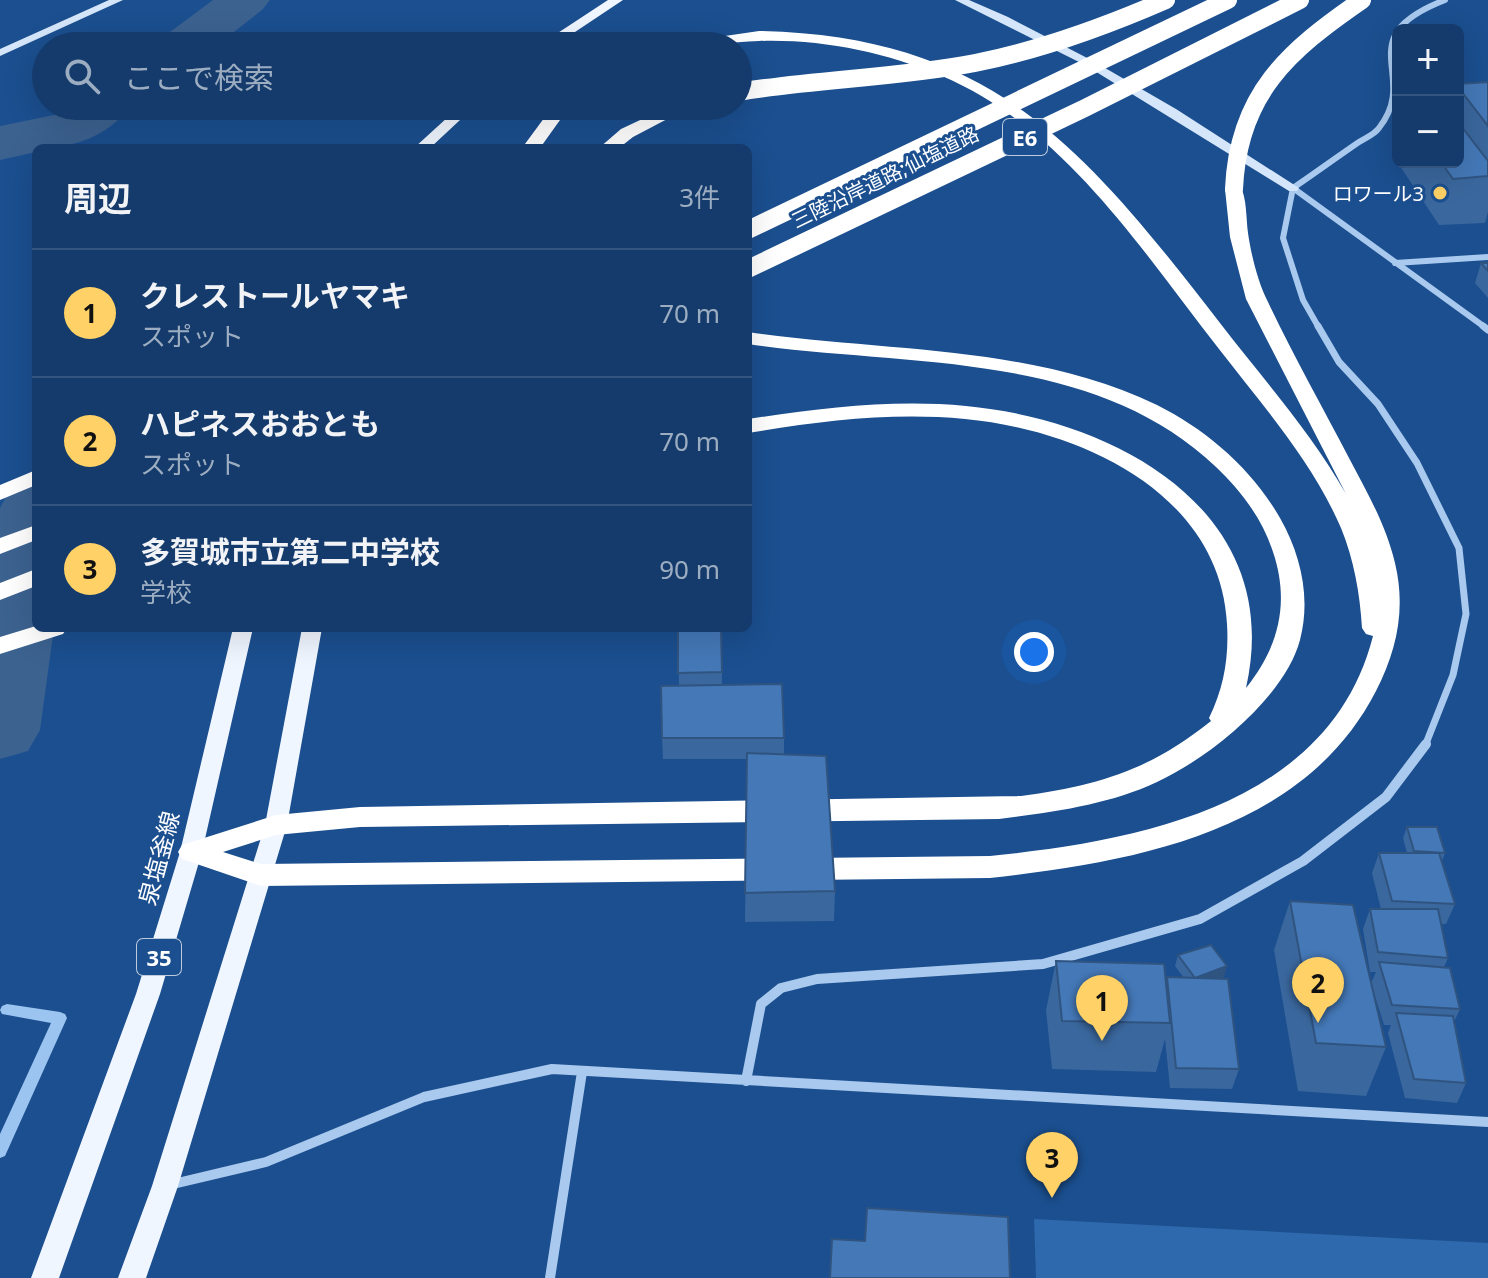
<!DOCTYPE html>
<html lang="ja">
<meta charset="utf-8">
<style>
body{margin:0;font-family:"Noto Sans","Noto Sans JP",sans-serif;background:#1d4271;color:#f1f3f6}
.controls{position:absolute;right:24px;top:24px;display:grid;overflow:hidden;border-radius:12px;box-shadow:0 8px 32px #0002}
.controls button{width:72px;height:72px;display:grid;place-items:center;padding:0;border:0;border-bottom:2px solid #33557e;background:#143b6b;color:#f1f3f6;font:40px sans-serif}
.you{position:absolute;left:1034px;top:652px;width:28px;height:28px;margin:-20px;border:6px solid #fff;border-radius:50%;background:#1a73e8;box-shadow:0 0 0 12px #1a73e833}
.badge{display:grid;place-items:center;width:52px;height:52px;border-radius:50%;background:#ffd166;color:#111;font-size:26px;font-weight:700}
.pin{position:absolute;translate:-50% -66px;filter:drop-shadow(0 2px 4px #0008)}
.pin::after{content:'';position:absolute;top:42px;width:28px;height:24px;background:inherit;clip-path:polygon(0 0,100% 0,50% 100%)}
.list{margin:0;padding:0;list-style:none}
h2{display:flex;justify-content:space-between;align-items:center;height:104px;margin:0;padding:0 32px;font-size:34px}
h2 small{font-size:26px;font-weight:400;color:#9dadc1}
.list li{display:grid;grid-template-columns:52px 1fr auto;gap:24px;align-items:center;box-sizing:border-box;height:128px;padding:0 32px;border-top:2px solid #33557e}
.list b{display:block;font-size:30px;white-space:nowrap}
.list p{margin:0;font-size:26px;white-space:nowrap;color:#9dadc1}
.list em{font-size:26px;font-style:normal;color:#9dadc1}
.icon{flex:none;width:44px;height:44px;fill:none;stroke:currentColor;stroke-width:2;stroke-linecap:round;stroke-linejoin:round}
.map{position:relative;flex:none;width:1488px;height:1278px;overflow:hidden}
.search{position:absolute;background:#143b6b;box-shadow:0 8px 32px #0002;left:32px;top:32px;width:720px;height:88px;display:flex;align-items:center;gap:20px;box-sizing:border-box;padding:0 28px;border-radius:44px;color:#9dadc1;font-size:30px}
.panel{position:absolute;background:#143b6b;box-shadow:0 8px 32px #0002;left:32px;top:144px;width:720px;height:488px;border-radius:12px}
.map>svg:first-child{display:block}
.green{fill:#2e69ad}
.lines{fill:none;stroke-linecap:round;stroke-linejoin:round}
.stream{fill:#9cc4f0;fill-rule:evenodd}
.river{fill:#3c6290;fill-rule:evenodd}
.street-far2{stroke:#a9c9ee;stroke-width:6}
.street-far1{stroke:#a9c9ee;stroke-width:7}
.street{stroke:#a9c9ee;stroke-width:10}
.secondary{fill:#d6e6fa;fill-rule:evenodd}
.primary{fill:#f0f6ff;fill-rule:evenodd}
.highway{fill:#fff;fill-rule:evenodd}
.highway-bridge{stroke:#fff;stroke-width:18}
.wall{fill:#3a679d}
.shaded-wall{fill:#305480}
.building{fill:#4478b7;stroke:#305480;stroke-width:2}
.poi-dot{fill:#ffd166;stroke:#1b4f8f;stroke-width:3}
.labels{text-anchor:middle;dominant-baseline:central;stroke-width:6;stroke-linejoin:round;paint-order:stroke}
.far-street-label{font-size:20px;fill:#fff;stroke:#1b4f8f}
.far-poi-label{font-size:20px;fill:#fff;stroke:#1b4f8f;text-anchor:end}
.shield{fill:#1b4f8f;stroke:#bbcadd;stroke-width:2}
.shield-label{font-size:22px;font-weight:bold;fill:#fff}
.street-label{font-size:24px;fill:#fff;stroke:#1b4f8f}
</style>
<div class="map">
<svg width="1488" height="1278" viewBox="0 0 1488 1278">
<rect width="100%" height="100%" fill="#1b4f8f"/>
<path class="green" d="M1034 1219 1488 1243V1278H1036Z"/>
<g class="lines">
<path class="stream" d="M7 1004 60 1012 65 1014 67 1018 5 1156 0 1158V1134L51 1023 2 1014 0 1010 2 1006Z"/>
<path class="river" d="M213 0H270L262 10 216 46H158L166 35Z
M69 106H130C108 137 73 148 36 148V152L0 160V126L59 114Z
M36 480V628H54L40 730 28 751 0 759V508L11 487Z"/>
<path class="street-far2" d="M1293 188 1486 328
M1395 263 1488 257
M1319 328 1303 300 1283 238 1293 188C1315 173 1337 157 1359 142 1365 138 1374 135 1379 128 1421 75 1347 38 1445 0"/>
<path class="street-far1" d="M1318 326 1339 362 1378 404 1417 463 1459 548 1466 614 1453 675 1425 746
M1483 326 1488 330"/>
<path class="street" d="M746 1081 761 1004 781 988 817 979 1043 964 1200 919 1303 861 1386 797 1426 744
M169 1185 266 1162 424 1097 552 1069 1488 1122
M550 1278 582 1072"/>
<path class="secondary" d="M109 0H123L0 56V49Z
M955 0H969L1008 17 1093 61 1176 109 1299 188 1297 191H1289L1085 65Z"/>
<path class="primary" d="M608 0H623L554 46H538Z
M460 106H475L430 148H414Z
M233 628H253L202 852 160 994 59 1278H31L136 994 180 852Z
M302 628H322L287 825 178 1186 146 1278H118L152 1186 265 825Z"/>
<path class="highway" d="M759 31C994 36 1086 150 1220 323 1263 379 1311 432 1346 494L1246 299 1230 237 1225 189 1234 184 1240 185C1247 198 1246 218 1248 233 1251 254 1258 283 1268 302 1293 355 1322 406 1349 458 1367 492 1386 525 1395 563 1406 609 1397 650 1376 691 1303 833 1133 862 990 878L261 886 182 859 178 852 182 845 276 815 360 807 1021 796C1097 786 1150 770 1211 721L1209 718C1224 688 1229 657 1227 624 1220 493 1081 430 965 419 892 412 820 421 748 433V419C820 408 893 399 966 406 1116 420 1286 511 1246 688 1279 647 1290 602 1273 552 1262 518 1241 491 1216 467 1093 349 904 367 748 344V332C884 352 1030 344 1157 405 1207 430 1252 469 1280 518 1301 555 1311 598 1300 640 1285 697 1209 758 1157 782 1108 805 1053 812 999 819L360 827 276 835 223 852 261 864 990 856C1138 841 1330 806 1373 636L1366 634 1362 628C1360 594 1354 560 1341 528 1312 461 1263 406 1219 349 1140 248 1064 128 942 76 884 52 822 39 759 41 731 42 703 46 675 46L677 43Z
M553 106H570L540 148H522Z
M670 106H692L633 137 619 148H599L621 129Z
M36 470V485L0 500V485Z
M36 525V540L0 554V538Z
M36 569V586L0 600V583Z
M36 626 67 628 63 634 0 654V637Z"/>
<path class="highway-bridge" d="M738 92C816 79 897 78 975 63 1041 50 1104 27 1166 0
M1234 189C1238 94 1288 51 1362 0
M748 230 1228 0
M748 269 1085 108 1300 0"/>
</g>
<path class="wall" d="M1488 82V212L1485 223 1439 225 1398 163V162H1458V84Z
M1481 263H1488V298L1475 283Z
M678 628H721L722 685 784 738V754L835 891 834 921 745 922 747 759H663L662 738 679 685Z
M1407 827 1445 853 1442 861 1455 904 1446 924H1441L1448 958 1444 967 1460 1009 1454 1022 1466 1083 1457 1103 1405 1098 1388 1033 1391 1025H1384L1371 983 1376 972H1370L1363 929 1370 909H1381L1372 873 1379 853H1407L1403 838Z
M1290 901 1386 1047 1366 1096 1298 1091 1274 950Z
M1178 955 1224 977 1219 979 1239 1069 1232 1089 1170 1088 1165 1039 1156 1072 1052 1069 1046 1010 1056 961 1166 980 1184 978 1175 966Z"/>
<path class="shaded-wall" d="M1227 966 1224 977 1192 989 1195 978Z"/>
<path class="building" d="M1488 82V126L1458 87V84Z
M1458 122 1488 161V176L1453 179 1441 162H1458Z
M1481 263H1488V271Z
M678 628H721L722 672 678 673Z
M782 684 784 738H662L661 686Z
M747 753 826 756 835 891 745 893Z
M1407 827H1437L1445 853 1414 851Z
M1379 853H1439L1455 904 1392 901Z
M1290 901 1353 905 1386 1047 1316 1043Z
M1370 909H1438L1448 958 1378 952Z
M1211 945 1227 966 1195 978 1178 955Z
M1056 961 1164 964 1170 1023 1062 1021Z
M1379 962 1450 968 1460 1009 1392 1005Z
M1167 977 1228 979 1239 1069 1176 1068Z
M1396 1013 1453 1016 1466 1083 1414 1079Z
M867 1208 1008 1217 1010 1278H830L832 1239 865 1241Z"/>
<circle class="poi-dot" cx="1440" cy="193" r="8"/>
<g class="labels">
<g class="far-street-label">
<text transform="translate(885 177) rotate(-26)">三陸沿岸道路;仙塩道路</text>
</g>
<g class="far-poi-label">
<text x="1424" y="193">ロワール3</text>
</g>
<g class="shield">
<rect x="1003" y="119" width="44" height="36" rx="6"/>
<rect x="137" y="939" width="44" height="36" rx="6"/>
</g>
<g class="shield-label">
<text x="1025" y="137">E6</text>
<text x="159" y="957">35</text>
</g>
<g class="street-label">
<text transform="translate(158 858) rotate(-75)">泉塩釜線</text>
</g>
</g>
</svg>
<div class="controls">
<button>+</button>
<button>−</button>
</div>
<div class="you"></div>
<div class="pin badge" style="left:1102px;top:1041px">1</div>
<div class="pin badge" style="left:1318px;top:1023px">2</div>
<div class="pin badge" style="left:1052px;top:1198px">3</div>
<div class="search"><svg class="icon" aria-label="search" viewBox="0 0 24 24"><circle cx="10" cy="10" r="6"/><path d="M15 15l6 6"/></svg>ここで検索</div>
<section class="panel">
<h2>周辺<small>3件</small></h2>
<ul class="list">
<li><span class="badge">1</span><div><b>クレストールヤマキ</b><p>スポット</p></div><em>70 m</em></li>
<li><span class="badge">2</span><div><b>ハピネスおおとも</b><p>スポット</p></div><em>70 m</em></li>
<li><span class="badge">3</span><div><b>多賀城市立第二中学校</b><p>学校</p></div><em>90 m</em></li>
</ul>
</section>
</div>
